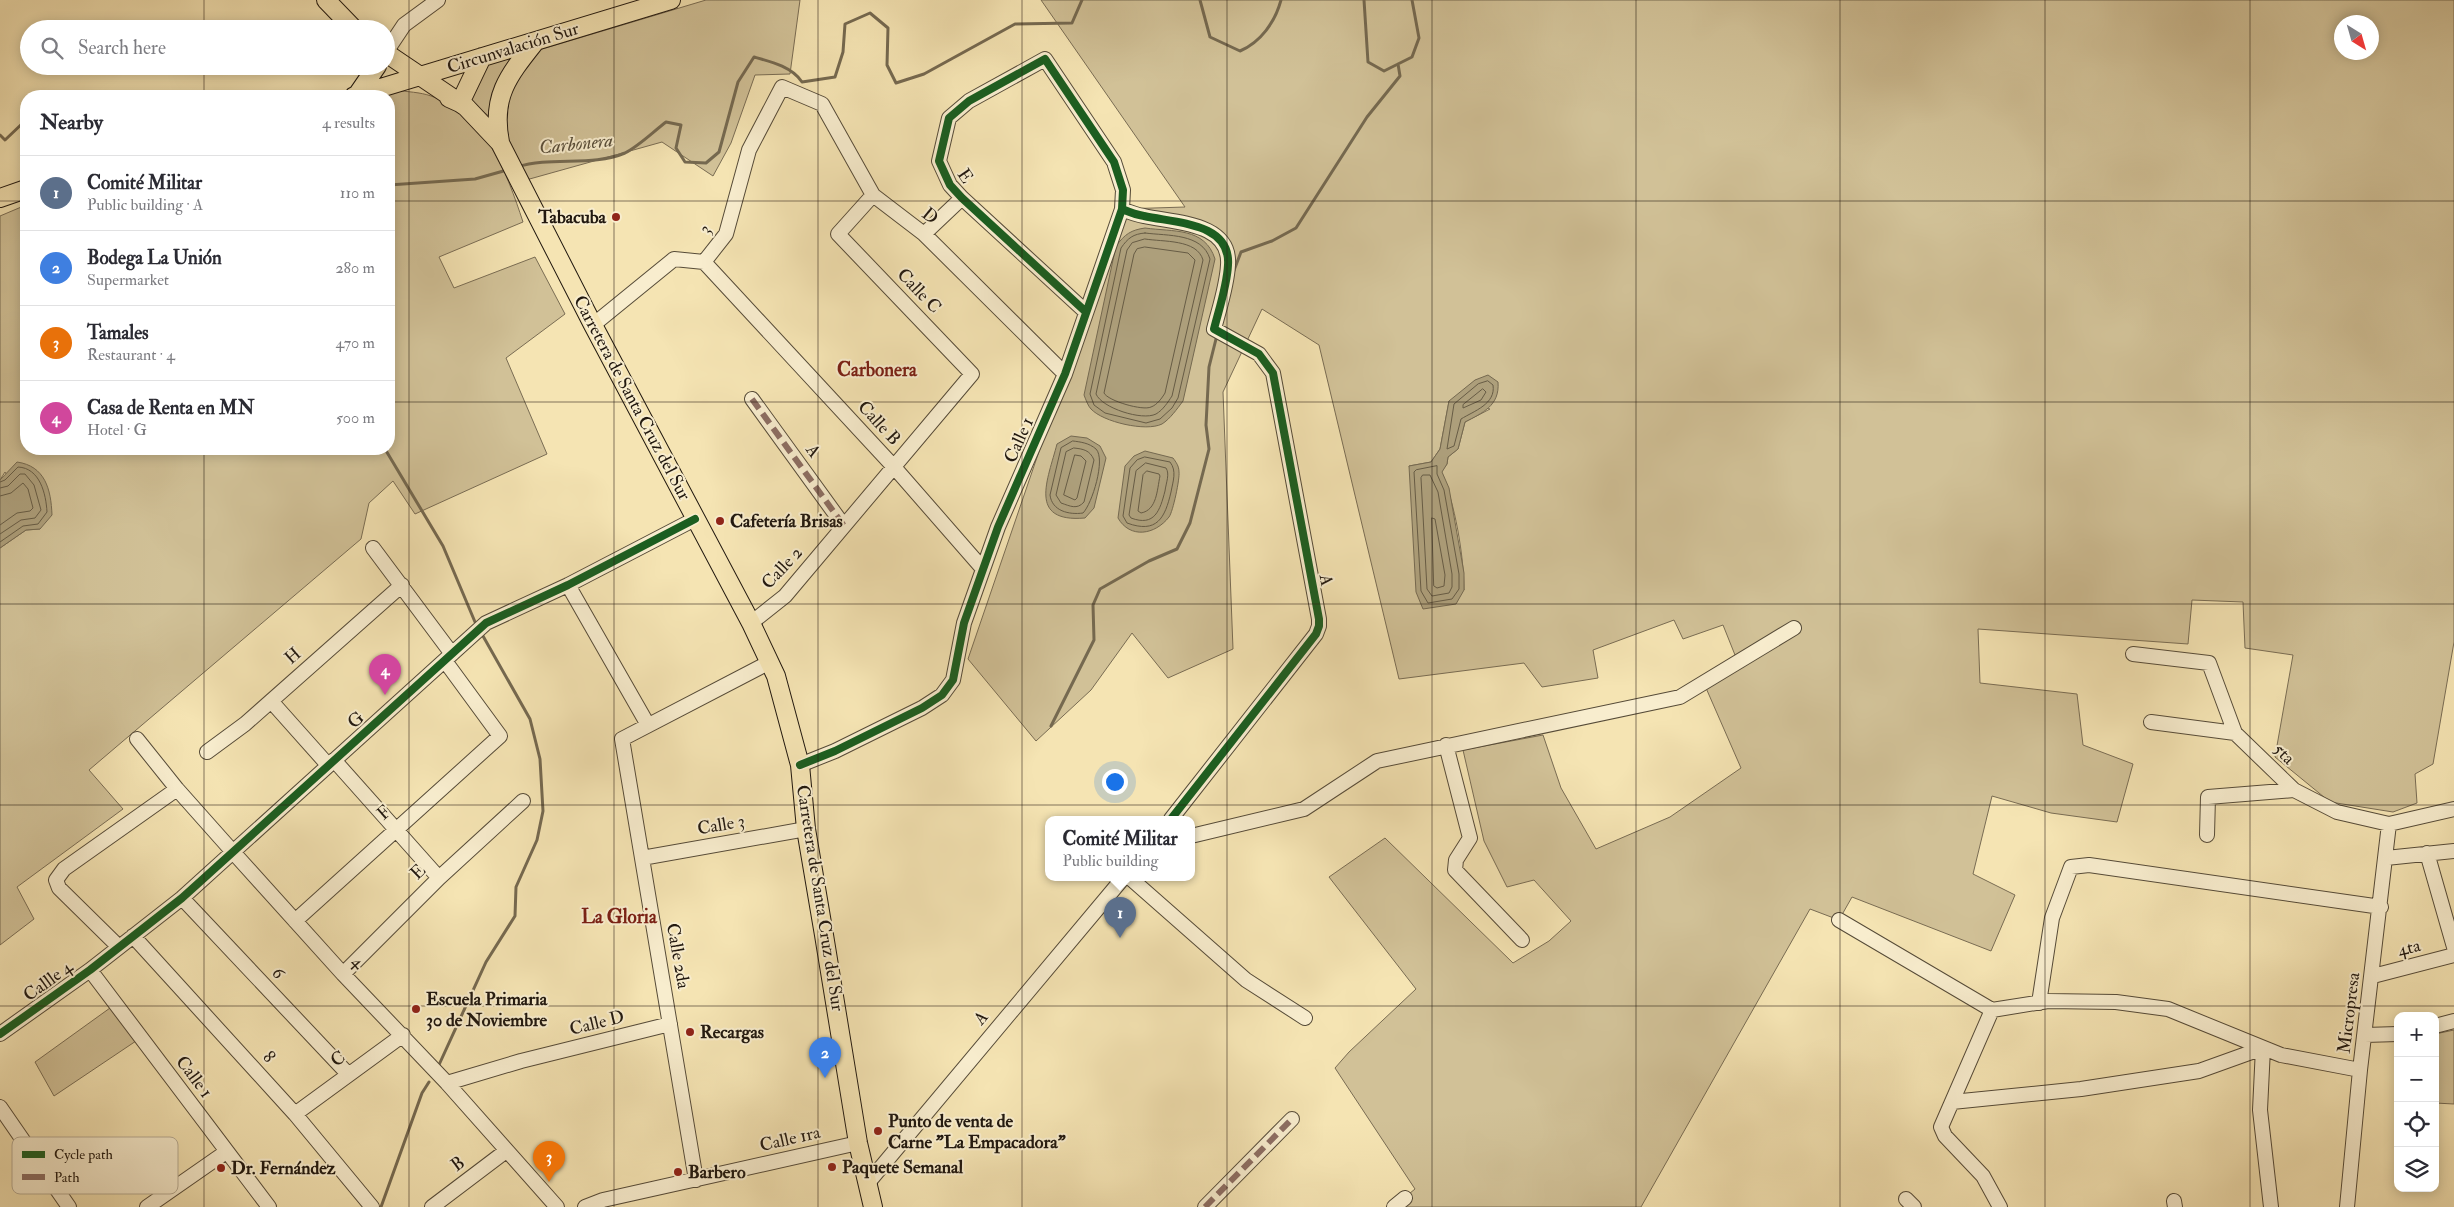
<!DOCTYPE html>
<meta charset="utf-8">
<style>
body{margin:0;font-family:"IM FELL Double Pica",serif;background:#f2f2f3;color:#2b2b33}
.controls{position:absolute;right:15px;bottom:15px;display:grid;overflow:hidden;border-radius:10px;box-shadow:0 2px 12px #0003}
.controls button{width:45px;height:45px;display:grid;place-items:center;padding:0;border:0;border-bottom:1px solid #e1e1e2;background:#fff;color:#2b2b33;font:25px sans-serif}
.compass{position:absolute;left:2334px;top:15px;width:45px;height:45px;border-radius:50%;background:#fff;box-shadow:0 2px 12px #0003;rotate:143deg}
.you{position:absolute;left:1114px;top:781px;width:18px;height:18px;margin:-12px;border:4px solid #fff;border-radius:50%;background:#1a73e8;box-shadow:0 0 0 8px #1a73e833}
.badge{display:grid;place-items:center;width:32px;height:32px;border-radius:50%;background:#1a73e8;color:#fff;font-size:16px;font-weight:700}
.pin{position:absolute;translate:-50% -41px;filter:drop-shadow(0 1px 2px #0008)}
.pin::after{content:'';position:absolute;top:26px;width:18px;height:15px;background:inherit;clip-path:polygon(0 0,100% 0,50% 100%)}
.popup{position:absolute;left:1045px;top:816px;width:150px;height:65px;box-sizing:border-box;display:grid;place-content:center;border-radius:10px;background:#fff;filter:drop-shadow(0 1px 4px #0005);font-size:16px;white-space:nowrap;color:#7c7c81}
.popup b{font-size:19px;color:#2b2b33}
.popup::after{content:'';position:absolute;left:50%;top:100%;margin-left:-10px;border:10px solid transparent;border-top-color:#fff}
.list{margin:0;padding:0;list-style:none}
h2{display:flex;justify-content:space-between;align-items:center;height:65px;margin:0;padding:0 20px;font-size:21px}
h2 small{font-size:16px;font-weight:400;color:#7c7c81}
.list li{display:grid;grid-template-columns:32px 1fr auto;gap:15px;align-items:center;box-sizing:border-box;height:75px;padding:0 20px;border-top:1px solid #e1e1e2}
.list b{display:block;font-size:19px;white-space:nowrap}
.list p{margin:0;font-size:16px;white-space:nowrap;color:#7c7c81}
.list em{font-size:16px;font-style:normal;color:#7c7c81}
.icon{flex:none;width:28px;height:28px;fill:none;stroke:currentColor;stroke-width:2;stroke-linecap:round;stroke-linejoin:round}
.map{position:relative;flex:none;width:2454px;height:1207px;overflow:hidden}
.search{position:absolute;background:#fff;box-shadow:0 2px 12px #0003;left:20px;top:20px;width:375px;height:55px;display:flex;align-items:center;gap:12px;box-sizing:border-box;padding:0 18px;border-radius:28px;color:#7c7c81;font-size:19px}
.panel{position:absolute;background:#fff;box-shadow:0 2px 12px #0003;left:20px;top:90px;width:375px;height:365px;border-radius:20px}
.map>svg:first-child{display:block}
.green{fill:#d1c197;stroke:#796c53;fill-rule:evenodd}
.water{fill:#ad9f7b;stroke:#756950}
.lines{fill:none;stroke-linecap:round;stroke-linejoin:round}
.shore{stroke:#675c45;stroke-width:1}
.stream{stroke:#756950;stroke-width:3}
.minor-casing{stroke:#564b38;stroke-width:16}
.major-casing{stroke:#21180f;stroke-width:20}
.minor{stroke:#f8edce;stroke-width:14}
.major{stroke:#f5e4b3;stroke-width:18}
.quiet{stroke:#8d6e63;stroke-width:6;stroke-dasharray:12 6;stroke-linecap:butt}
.cycleway-casing{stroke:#f8edce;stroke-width:11}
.cycleway{stroke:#1b5e20;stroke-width:8}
.grid{fill:none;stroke:#21180f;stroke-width:1;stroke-opacity:0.55}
.poi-dot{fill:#8f2418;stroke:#f8edce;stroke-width:2}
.labels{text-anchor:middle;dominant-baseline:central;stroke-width:4;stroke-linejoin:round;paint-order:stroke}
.street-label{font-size:18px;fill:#21180f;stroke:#f8edce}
.poi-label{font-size:18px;font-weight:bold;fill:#21180f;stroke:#f8edce;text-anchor:start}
.water-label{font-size:19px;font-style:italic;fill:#594e3a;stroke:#f8edce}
.neighbourhood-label{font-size:19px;font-weight:bold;fill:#7a1f14;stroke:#f8edce}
.key{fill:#f8edce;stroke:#b8ad95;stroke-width:1}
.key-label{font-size:14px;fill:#21180f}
</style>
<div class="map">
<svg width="2454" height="1207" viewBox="0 0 2454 1207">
<rect width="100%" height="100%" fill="#f5e4b3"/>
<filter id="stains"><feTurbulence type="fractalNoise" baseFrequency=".004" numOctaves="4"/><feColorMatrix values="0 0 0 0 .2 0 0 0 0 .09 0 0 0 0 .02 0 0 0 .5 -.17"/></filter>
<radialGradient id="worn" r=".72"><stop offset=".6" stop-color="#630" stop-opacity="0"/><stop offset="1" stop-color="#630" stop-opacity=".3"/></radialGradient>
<path class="green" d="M706 0H800L790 74 755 75 731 143 713 176 662 142 526 180 504 132 502 110 509 89 539 50Z
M1041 0H2454V642L2433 764 2415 774 2417 803 2393 812 2330 802 2275 757 2293 655 2245 648 2243 602 2192 600 2188 644 1978 629 1980 683 2077 694 2083 745 2133 764 2117 822 2051 813 1992 796 1973 874 2015 895 1991 951 1852 897 1839 920 1810 909 1641 1207H1393L1415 1189 1335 1068 1349 1052 1416 989 1329 877 1385 838 1513 963 1549 941 1571 921 1534 880 1507 887 1484 841 1463 750 1543 735 1561 788 1596 849 1670 817 1741 768 1706 688 1737 660 1723 625 1683 639 1674 620 1593 650 1598 678 1542 687 1524 663 1399 679 1319 345 1262 309 1223 392 1233 649 1168 678 1132 633 1091 690 1036 741 968 659 1122 209 1185 207ZM2342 22H2372V52H2342ZM1449 401 1490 409 1465 422 1458 449 1448 457 1447 464 1441 472C1455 502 1464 557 1464 590L1409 466 1431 462 1440 449Z
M515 56 490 117 466 98 483 65Z
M396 90C407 92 420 92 431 96 485 113 507 173 523 222L439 257 454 288 535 257 565 314 506 358 547 454 415 514 393 481 369 503 361 539 89 770 123 809 17 887 34 919 0 945V548L26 530 40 529 5 472 0 480V216L26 205V449H389V96H374Z
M110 1008 136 1041 54 1096 35 1062Z
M2454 1030V1104L2435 1103V1034Z"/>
<path class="water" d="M1145 228C1173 232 1205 227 1215 259L1183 401C1177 409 1170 419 1162 424 1146 432 1103 422 1091 409 1088 406 1086 400 1084 395L1116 246C1125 234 1131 230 1145 228Z
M1488 375 1498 382C1500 406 1482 413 1465 422L1458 449 1448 457 1447 464 1442 472 1449 488 1464 573V590L1456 604 1423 609 1416 592 1409 466 1431 462 1440 449 1449 401 1475 380Z
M1071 436 1087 438 1100 446 1106 458 1094 508 1085 518C1027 523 1048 479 1057 444Z
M1145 451 1173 458C1176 462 1179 466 1179 472 1180 478 1173 512 1169 517 1155 535 1130 539 1118 518L1125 466 1134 456Z
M17 462C45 466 51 489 52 515L40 529 26 530 0 548V480Z"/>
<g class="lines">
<path class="shore" d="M1145 233C1168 236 1202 233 1210 259L1178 398 1172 408 1160 419 1146 423 1105 413 1094 405 1090 394 1121 248C1128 238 1133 234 1145 233Z
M1145 239C1163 242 1197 239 1203 260L1172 396C1168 402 1163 410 1156 414 1142 421 1102 408 1096 394L1127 250 1132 243Z
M1145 247 1188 253 1195 260 1165 393C1162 398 1157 405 1151 407 1143 411 1108 401 1104 393L1134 254 1137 249Z
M1488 381 1493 385C1496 404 1474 411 1461 419L1454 446 1447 449 1454 404 1478 384Z
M1483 389 1486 392 1481 400 1463 408V405Z
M1073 441C1081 442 1089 443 1096 449 1106 459 1092 504 1083 513 1069 515 1052 511 1050 495L1061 448Z
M1074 448C1083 449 1090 450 1094 460L1084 502C1077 510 1070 506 1061 503L1056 495 1066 452Z
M1075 455 1081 456 1086 461 1077 498 1075 500 1064 495Z
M1145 457 1170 462C1177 471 1173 481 1171 492 1165 518 1157 534 1127 523L1123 516 1130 468 1137 460Z
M1146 463 1166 468C1170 474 1166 483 1165 491 1160 510 1155 527 1131 518L1129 515 1136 471Z
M1437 466V474L1444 490 1459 574V589L1452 599 1428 603 1421 591 1414 472 1416 470Z
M1147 471 1159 474 1160 476C1157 490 1157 510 1141 513L1138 511 1143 475Z
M1423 475H1430L1438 492 1452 574V587L1449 593 1432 596 1427 589 1421 478Z
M0 482 5 480 18 467C40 468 46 494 47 512L38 524 23 526 0 542
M0 488 8 486 20 474H25L34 485 41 510 35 518 21 520 0 534
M0 496 11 493 23 483 28 489 33 508 30 511 17 513 0 525
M1432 518 1435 519 1445 575 1444 586 1437 588 1434 586Z"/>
<path class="stream" d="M1200 0 1210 37 1240 51C1261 42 1275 22 1281 0
M1364 0 1368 62 1384 71 1412 57 1419 38 1412 0
M0 135 5 140 26 120
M517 167C552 156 592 167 625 153 639 146 653 132 666 122L681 125 676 148 685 162 706 163 719 152 738 82 754 57C772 62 792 67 802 82L835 77 843 52 845 24 870 13 888 28 887 65 896 83 924 74 1015 24 1072 23 1082 0
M389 185 475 179 507 170
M1233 273 1241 252 1272 241 1296 228 1367 117 1400 76 1398 64
M385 449 443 546 475 622
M1051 726 1094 640 1093 605 1100 589 1149 561 1177 549 1190 523 1209 449 1206 425 1209 367 1217 335
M438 1067 486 962 515 916 516 887 537 840 543 811 540 759 530 719 483 636
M381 1207 422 1093 429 1082"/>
<defs>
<path id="minor" d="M386 52 404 25 438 0
M1122 209C1129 212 1137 215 1144 216 1174 223 1231 222 1228 265 1227 286 1219 309 1214 329L1259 354 1273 373 1319 619V626L1316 634 1171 819
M924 234 962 198
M704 262 894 467 983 569
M593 325 674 259 704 262 726 234 749 150 782 87 822 104 873 195 924 234 1065 374
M752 399 844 526
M373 548 452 654
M568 585 648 725
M751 623 785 596 972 374 838 234 873 195
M2133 654 2209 663 2235 733 2294 790 2337 812 2389 824 2454 809
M271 701 328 765
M2151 722 2235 733
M137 739 177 789 233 852 343 974 447 1083 557 1207
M1446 745 1470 838 1456 860 1455 870 1522 940
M207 752 245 724 402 585
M334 760 439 878
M800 765 835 751 922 708 942 695 953 680 964 623 998 527 1065 374 1122 209 1123 190 1114 162 1045 59 969 101 949 118 939 161 950 185 962 198 1086 312
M2207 835 2208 797 2294 790
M1191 836 1304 809 1377 761 1680 697 1794 628
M2427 853 2454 947
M642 858 806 829
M2386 858 2454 851
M1129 877 1246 980 1305 1018
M182 898 348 1074
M1839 920 1992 1010 2048 1001 2116 1002 2168 1009 2281 1055 2360 1070
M295 921 500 736 445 661
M133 936 295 1114 372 1207
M119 947 59 888 56 880 64 869 177 789
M90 970 269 1207
M343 974 439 878 523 801
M2373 976 2454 955
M2039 1003 2052 918 2071 867 2089 865 2381 907
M1992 1010 1941 1127 1945 1136 1983 1176 2000 1207
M2435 1026 2454 1021
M0 1034 90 970 182 898 486 623 568 585 695 519
M2365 1035 2398 1034
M447 1083 521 1061 670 1024
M1952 1102 2081 1089 2199 1071 2263 1048 2260 1110 2271 1207
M0 1107 69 1207
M295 1114 403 1035
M696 1180 622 739 770 662
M867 1184 1124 877
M1906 1199 1914 1207
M2174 1201 2175 1207
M147 1207 226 1152
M432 1207 506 1151
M585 1207 603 1200 858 1143
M1205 1207 1292 1119
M1394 1207 1405 1198
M2347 1207 2360 1070 2389 824"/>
<path id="major" d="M326 0 354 29
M386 53 466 107 500 143 593 325 751 623 776 676 800 765 806 829 824 935 858 1143 873 1207
M357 95 377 66
M354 96 671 0
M449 98 460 103 482 57
M500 142C491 97 508 76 535 42
M0 198 26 189"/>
</defs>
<use href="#minor" class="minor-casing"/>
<use href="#major" class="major-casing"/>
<use href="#minor" class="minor"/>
<use href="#major" class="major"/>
<path class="quiet" d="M752 399 844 526
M1205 1207 1292 1119"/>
<defs>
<path id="cycleway" d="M1122 209C1129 212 1137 215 1144 216 1174 223 1231 222 1228 265 1227 286 1219 309 1214 329L1259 354 1273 373 1319 619V626L1316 634 1171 819
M800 765 835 751 922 708 942 695 953 680 964 623 998 527 1065 374 1122 209 1123 190 1114 162 1045 59 969 101 949 118 939 161 950 185 962 198 1086 312
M0 1034 90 970 182 898 486 623 568 585 695 519"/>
</defs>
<use href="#cycleway" class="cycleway-casing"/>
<use href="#cycleway" class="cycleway"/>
</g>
<path class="grid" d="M204 0V29M409 0V1207M614 0V1207M818 0V1207M1022 0V1207M1227 0V1207M1432 0V1207M1636 0V1207M1840 0V1207M2045 0V1207M2250 0V1207M204 66V96M0 201H26M389 201H2454M0 402H26M389 402H2454M204 449V1207M0 604H2454M0 805H2454M0 1006H2454"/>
<g class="poi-dot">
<circle cx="616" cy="217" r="5"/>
<circle cx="720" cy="521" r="5"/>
<circle cx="416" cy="1009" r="5"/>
<circle cx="690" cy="1032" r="5"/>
<circle cx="878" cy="1131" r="5"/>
<circle cx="832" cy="1167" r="5"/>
<circle cx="221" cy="1168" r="5"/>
<circle cx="678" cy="1172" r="5"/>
</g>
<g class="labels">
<g class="street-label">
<text transform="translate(513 48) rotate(-17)">Circunvalación Sur</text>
<text transform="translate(965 176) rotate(56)">E</text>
<text transform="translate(930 216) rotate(39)">D</text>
<text transform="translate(705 229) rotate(-57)">3</text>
<text transform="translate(919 291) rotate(46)">Calle C</text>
<text transform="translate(632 398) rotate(62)">Carretera de Santa Cruz del Sur</text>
<text transform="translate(879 423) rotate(47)">Calle B</text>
<text transform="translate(1019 440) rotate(-66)">Calle 1</text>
<text transform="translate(813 451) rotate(54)">A</text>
<text transform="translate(782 568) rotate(-47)">Calle 2</text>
<text transform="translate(1326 580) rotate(79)">A</text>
<text transform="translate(293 656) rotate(-41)">H</text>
<text transform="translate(356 720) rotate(-42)">G</text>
<text transform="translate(2284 754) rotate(44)">5ta</text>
<text transform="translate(384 813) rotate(-42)">F</text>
<text transform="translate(721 825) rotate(-10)">Calle 3</text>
<text transform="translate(418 872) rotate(-44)">E</text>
<text transform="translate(820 898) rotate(81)">Carretera de Santa Cruz del Sur</text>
<text transform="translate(2409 948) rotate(-14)">4ta</text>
<text transform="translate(678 956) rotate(80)">Calle 2da</text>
<text transform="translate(358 962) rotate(47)">4</text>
<text transform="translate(278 973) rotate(47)">6</text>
<text transform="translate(48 981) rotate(-36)">Callle 4</text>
<text transform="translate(2349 1013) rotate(-83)">Micropresa</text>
<text transform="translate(981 1018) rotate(-50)">A</text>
<text transform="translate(597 1023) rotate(-14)">Calle D</text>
<text transform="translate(269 1057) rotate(48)">8</text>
<text transform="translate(338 1059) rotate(-36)">C</text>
<text transform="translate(194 1077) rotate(53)">Calle 1</text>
<text transform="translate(790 1139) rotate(-13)">Calle 1ra</text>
<text transform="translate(458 1164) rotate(-37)">B</text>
</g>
<g class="poi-label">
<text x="606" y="217" text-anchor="end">Tabacuba</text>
<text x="730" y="521">Cafetería Brisas</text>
<text x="426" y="999">Escuela Primaria<tspan x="426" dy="21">30 de Noviembre</tspan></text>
<text x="700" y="1032">Recargas</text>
<text x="888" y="1121">Punto de venta de<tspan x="888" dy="21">Carne "La Empacadora"</tspan></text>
<text x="842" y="1167">Paquete Semanal</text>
<text x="231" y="1168">Dr. Fernández</text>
<text x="688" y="1172">Barbero</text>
</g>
<g class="water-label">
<text transform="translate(576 144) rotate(-6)">Carbonera</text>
</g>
<g class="neighbourhood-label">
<text x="877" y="370">Carbonera</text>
<text x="619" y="917">La Gloria</text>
</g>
</g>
<rect x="12" y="1137" width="166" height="57" rx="8" class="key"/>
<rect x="22" y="1151" width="23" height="7" fill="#1b5e20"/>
<rect x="22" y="1174" width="23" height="6" fill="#8d6e63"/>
<g class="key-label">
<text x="54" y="1159">Cycle path</text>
<text x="54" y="1182">Path</text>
</g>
<rect width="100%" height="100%" filter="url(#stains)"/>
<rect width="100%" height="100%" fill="url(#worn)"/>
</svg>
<div class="controls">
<button>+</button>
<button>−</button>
<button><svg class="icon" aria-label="locate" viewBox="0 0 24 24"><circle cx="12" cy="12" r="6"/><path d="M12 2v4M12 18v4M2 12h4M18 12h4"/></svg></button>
<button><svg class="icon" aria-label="layers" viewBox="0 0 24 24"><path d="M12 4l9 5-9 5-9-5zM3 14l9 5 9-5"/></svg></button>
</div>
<svg class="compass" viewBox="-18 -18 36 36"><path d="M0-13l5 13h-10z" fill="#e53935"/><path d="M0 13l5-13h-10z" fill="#7c7c81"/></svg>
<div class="you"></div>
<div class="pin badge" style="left:1120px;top:938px;background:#5c6f8a">1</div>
<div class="popup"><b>Comité Militar</b>Public building</div>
<div class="pin badge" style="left:825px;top:1078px;background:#3f7fe0">2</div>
<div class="pin badge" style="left:549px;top:1182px;background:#e8710a">3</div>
<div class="pin badge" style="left:385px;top:695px;background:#d1479c">4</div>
<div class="search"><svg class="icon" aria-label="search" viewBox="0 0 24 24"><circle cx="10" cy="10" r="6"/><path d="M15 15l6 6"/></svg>Search here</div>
<section class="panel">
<h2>Nearby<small>4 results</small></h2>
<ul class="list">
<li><span class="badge" style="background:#5c6f8a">1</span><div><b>Comité Militar</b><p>Public building · A</p></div><em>110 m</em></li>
<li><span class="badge" style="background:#3f7fe0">2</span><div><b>Bodega La Unión</b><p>Supermarket</p></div><em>280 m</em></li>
<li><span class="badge" style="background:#e8710a">3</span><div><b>Tamales</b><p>Restaurant · 4</p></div><em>470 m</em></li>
<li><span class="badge" style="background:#d1479c">4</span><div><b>Casa de Renta en MN</b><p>Hotel · G</p></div><em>500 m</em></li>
</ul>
</section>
</div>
